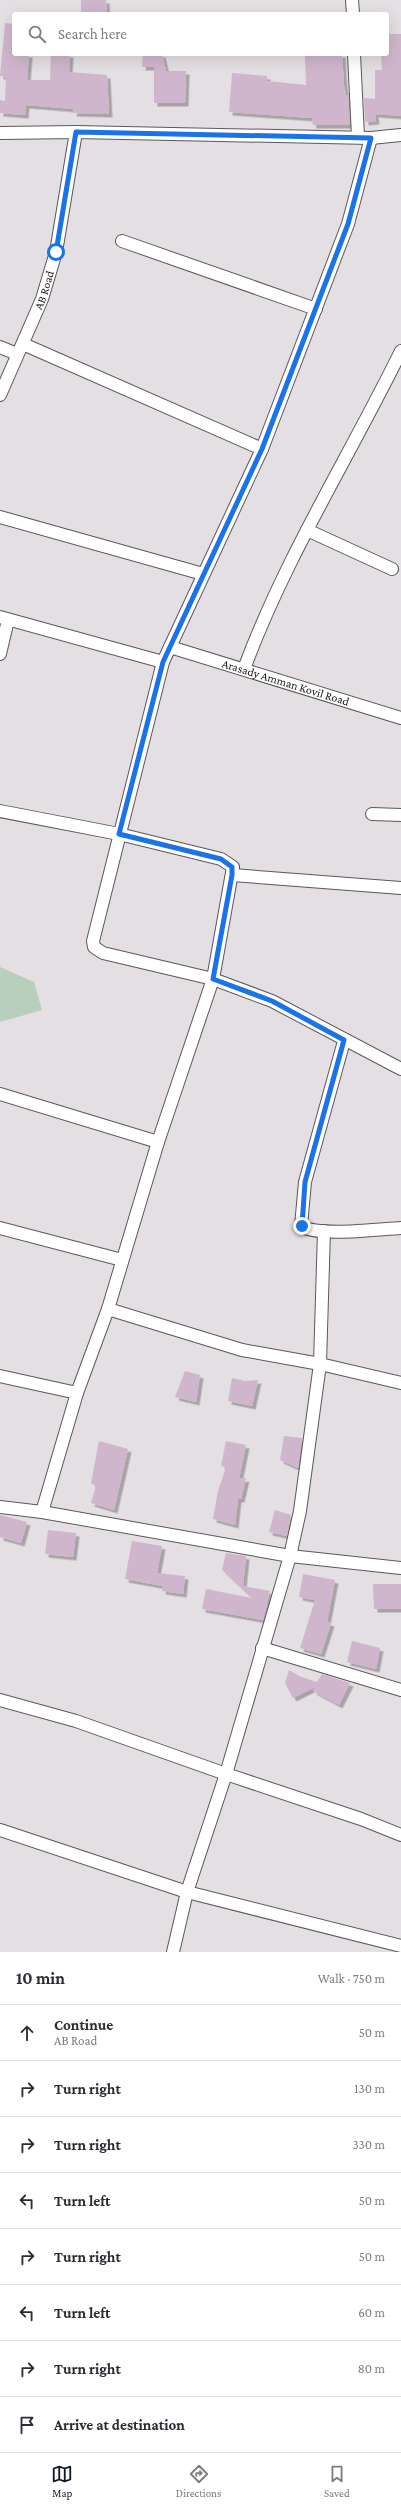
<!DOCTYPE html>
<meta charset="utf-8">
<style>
body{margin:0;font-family:"Crimson Pro",serif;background:#f2f2f3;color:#2b2b33}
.stop{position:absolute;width:12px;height:12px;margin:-9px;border:3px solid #1a73e8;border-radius:50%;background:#fff}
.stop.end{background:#1a73e8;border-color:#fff;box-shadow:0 1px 4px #0008}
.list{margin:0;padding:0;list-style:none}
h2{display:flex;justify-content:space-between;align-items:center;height:52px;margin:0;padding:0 16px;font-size:17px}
h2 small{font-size:13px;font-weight:400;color:#7c7c81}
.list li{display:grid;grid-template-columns:26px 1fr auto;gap:12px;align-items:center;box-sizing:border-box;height:56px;padding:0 16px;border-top:1px solid #e1e1e2}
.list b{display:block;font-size:15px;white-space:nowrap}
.list p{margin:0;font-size:13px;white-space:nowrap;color:#7c7c81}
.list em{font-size:13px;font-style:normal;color:#7c7c81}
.icon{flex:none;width:22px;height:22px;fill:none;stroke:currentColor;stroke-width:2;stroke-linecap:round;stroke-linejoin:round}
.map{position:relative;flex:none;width:401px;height:1952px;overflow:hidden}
.search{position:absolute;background:#fff;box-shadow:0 4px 16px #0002;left:12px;right:12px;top:12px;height:44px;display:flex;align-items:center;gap:10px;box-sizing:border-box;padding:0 14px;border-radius:4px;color:#7c7c81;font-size:15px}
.sheet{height:500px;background:#fff}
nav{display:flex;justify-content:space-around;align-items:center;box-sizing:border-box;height:56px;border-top:1px solid #e1e1e2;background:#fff;font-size:11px;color:#7c7c81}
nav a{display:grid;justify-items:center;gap:2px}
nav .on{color:#111827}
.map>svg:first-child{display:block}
.green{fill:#b8cfbc}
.building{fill:#cfb6cc;filter:url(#shadow)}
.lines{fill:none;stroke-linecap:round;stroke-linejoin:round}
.minor-casing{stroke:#5b575b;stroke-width:14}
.minor{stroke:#fff;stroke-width:12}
.route{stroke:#1a73e8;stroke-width:5}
.labels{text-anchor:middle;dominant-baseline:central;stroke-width:3.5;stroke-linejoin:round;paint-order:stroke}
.street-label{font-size:12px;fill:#1a191a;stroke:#f1ecf0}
</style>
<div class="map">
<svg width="401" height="1952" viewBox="0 0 401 1952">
<defs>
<filter id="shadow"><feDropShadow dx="3.5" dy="3.5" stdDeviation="0" flood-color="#0004"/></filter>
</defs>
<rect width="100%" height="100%" fill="#e4dfe3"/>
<path class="green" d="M0 967 34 982 42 1010 0 1022Z"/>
<path class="building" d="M81 0H106L107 14H81Z
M5 23 14 24V54H29L27 80H50L51 54H70L69 72 107 75 109 114 73 113 74 109 26 105 25 115 0 113V100L5 101 6 77 0 76Z
M387 34H401V116L375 114 376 121 365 122 364 98 375 99V70H382L381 54H387Z
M143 54H162L166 71H186L185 103H154V67H142Z
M305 54H342L344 86 346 95 348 96 350 125H313L312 118 229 112 232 73 267 76V81L306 85Z
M185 1371 200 1375 196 1402 175 1397Z
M232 1378 245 1381 258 1380 252 1406 228 1401Z
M284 1436 302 1438 298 1468 280 1460Z
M99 1441 128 1449 114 1510 91 1503 96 1486 91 1483Z
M226 1441 246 1445 239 1479 246 1478 241 1499H238L235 1525 213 1519 218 1491 226 1467 221 1466Z
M275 1510 291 1515 287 1536 269 1532Z
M0 1515 27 1522 21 1543 0 1537Z
M48 1530 76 1533 73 1557 45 1554Z
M132 1541 162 1546 157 1573 185 1576 183 1594 162 1591 163 1586 125 1579Z
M226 1553 246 1556 243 1586 270 1591 263 1620 202 1609 206 1589 252 1598 222 1570Z
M303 1574 335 1580 327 1622 331 1623 321 1654 300 1648 315 1600 299 1597Z
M373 1584H401V1609H374Z
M352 1641 380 1648 376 1669 347 1662Z
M289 1670 299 1676 317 1682 322 1674 350 1683 339 1705 313 1691 315 1687 293 1698 285 1683Z"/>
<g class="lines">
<defs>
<g id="minor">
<path d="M352 0 353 14"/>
<path d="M354 54 358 137"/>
<path d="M0 133 76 132 371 138 401 135"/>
<path d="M371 138 348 224 262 449 163 662 93 941 94 947 103 953 213 979 272 1001 401 1069"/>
<path d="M122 241 316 309"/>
<path d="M23 344 262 449"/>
<path d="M0 347 17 354"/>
<path id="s1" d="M0 395 42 299 56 252 76 132"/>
<path d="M0 517 203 574"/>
<path d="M307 530 392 569"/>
<path d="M0 617 163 662"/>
<path id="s2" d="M170 647 401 718"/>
<path d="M0 654 8 620"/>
<path d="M244 669C285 558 349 457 401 351"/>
<path d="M0 811 119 834 221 859 233 867 213 979 158 1142 108 1309 77 1393 42 1512"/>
<path d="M372 814 401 815"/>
<path d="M232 875 401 888"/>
<path d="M344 1041 305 1182 301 1226C318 1237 379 1229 401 1228"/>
<path d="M0 1094 158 1142"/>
<path d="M0 1228 122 1260"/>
<path d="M108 1309 242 1350 320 1364 401 1383"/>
<path d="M0 1376 77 1393"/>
<path d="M0 1507 42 1512 290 1556 401 1568"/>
<path d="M262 1648 401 1690"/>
<path d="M0 1700 76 1721 226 1774 361 1819 401 1835"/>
<path d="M0 1830 187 1892 401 1946"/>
<path d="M173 1952 187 1892 226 1774 290 1556 300 1511 320 1364 324 1231"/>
</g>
</defs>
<use href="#minor" class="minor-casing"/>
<use href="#minor" class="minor"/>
</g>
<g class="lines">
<path class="route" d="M56 252 76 132 371 138 348 224 262 449 163 662 119 834 221 859 232 867V875L213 979 272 1001 344 1040 305 1182 302 1226"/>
</g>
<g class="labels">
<g class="street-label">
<text stroke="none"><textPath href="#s1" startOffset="114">AB Road</textPath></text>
<text stroke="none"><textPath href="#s2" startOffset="121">Arasady Amman Kovil Road</textPath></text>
</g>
</g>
</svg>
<div class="stop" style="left:56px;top:252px"></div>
<div class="stop end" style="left:302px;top:1226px"></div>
<div class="search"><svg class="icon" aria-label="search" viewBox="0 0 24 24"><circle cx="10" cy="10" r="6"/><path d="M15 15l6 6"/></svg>Search here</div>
</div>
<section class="sheet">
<h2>10 min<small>Walk · 750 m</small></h2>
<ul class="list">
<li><svg class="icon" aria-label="ahead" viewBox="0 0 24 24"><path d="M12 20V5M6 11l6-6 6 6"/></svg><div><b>Continue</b><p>AB Road</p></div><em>50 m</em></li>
<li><svg class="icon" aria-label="right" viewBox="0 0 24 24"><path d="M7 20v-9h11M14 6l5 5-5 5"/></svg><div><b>Turn right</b></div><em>130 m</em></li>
<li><svg class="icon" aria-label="right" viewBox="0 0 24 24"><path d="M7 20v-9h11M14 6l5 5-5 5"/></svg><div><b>Turn right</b></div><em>330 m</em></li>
<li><svg class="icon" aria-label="left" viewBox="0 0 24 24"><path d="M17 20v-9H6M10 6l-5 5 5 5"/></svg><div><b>Turn left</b></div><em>50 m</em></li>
<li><svg class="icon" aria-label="right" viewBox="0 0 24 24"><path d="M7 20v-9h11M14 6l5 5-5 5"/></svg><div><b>Turn right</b></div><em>50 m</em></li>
<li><svg class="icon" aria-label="left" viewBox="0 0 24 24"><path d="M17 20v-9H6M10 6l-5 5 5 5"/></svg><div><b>Turn left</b></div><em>60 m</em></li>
<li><svg class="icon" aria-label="right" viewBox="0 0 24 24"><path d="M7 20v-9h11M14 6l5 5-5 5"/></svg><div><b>Turn right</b></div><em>80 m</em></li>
<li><svg class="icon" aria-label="arrive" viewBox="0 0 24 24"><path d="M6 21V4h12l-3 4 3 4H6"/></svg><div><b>Arrive at destination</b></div></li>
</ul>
</section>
<nav>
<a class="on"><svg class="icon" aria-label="map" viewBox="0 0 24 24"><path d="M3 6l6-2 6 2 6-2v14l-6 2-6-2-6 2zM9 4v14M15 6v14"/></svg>Map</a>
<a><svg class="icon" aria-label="directions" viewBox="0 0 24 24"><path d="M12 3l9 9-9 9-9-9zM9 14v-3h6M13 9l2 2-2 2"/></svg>Directions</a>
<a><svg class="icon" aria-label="saved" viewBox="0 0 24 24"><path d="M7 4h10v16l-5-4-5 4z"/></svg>Saved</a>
</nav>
